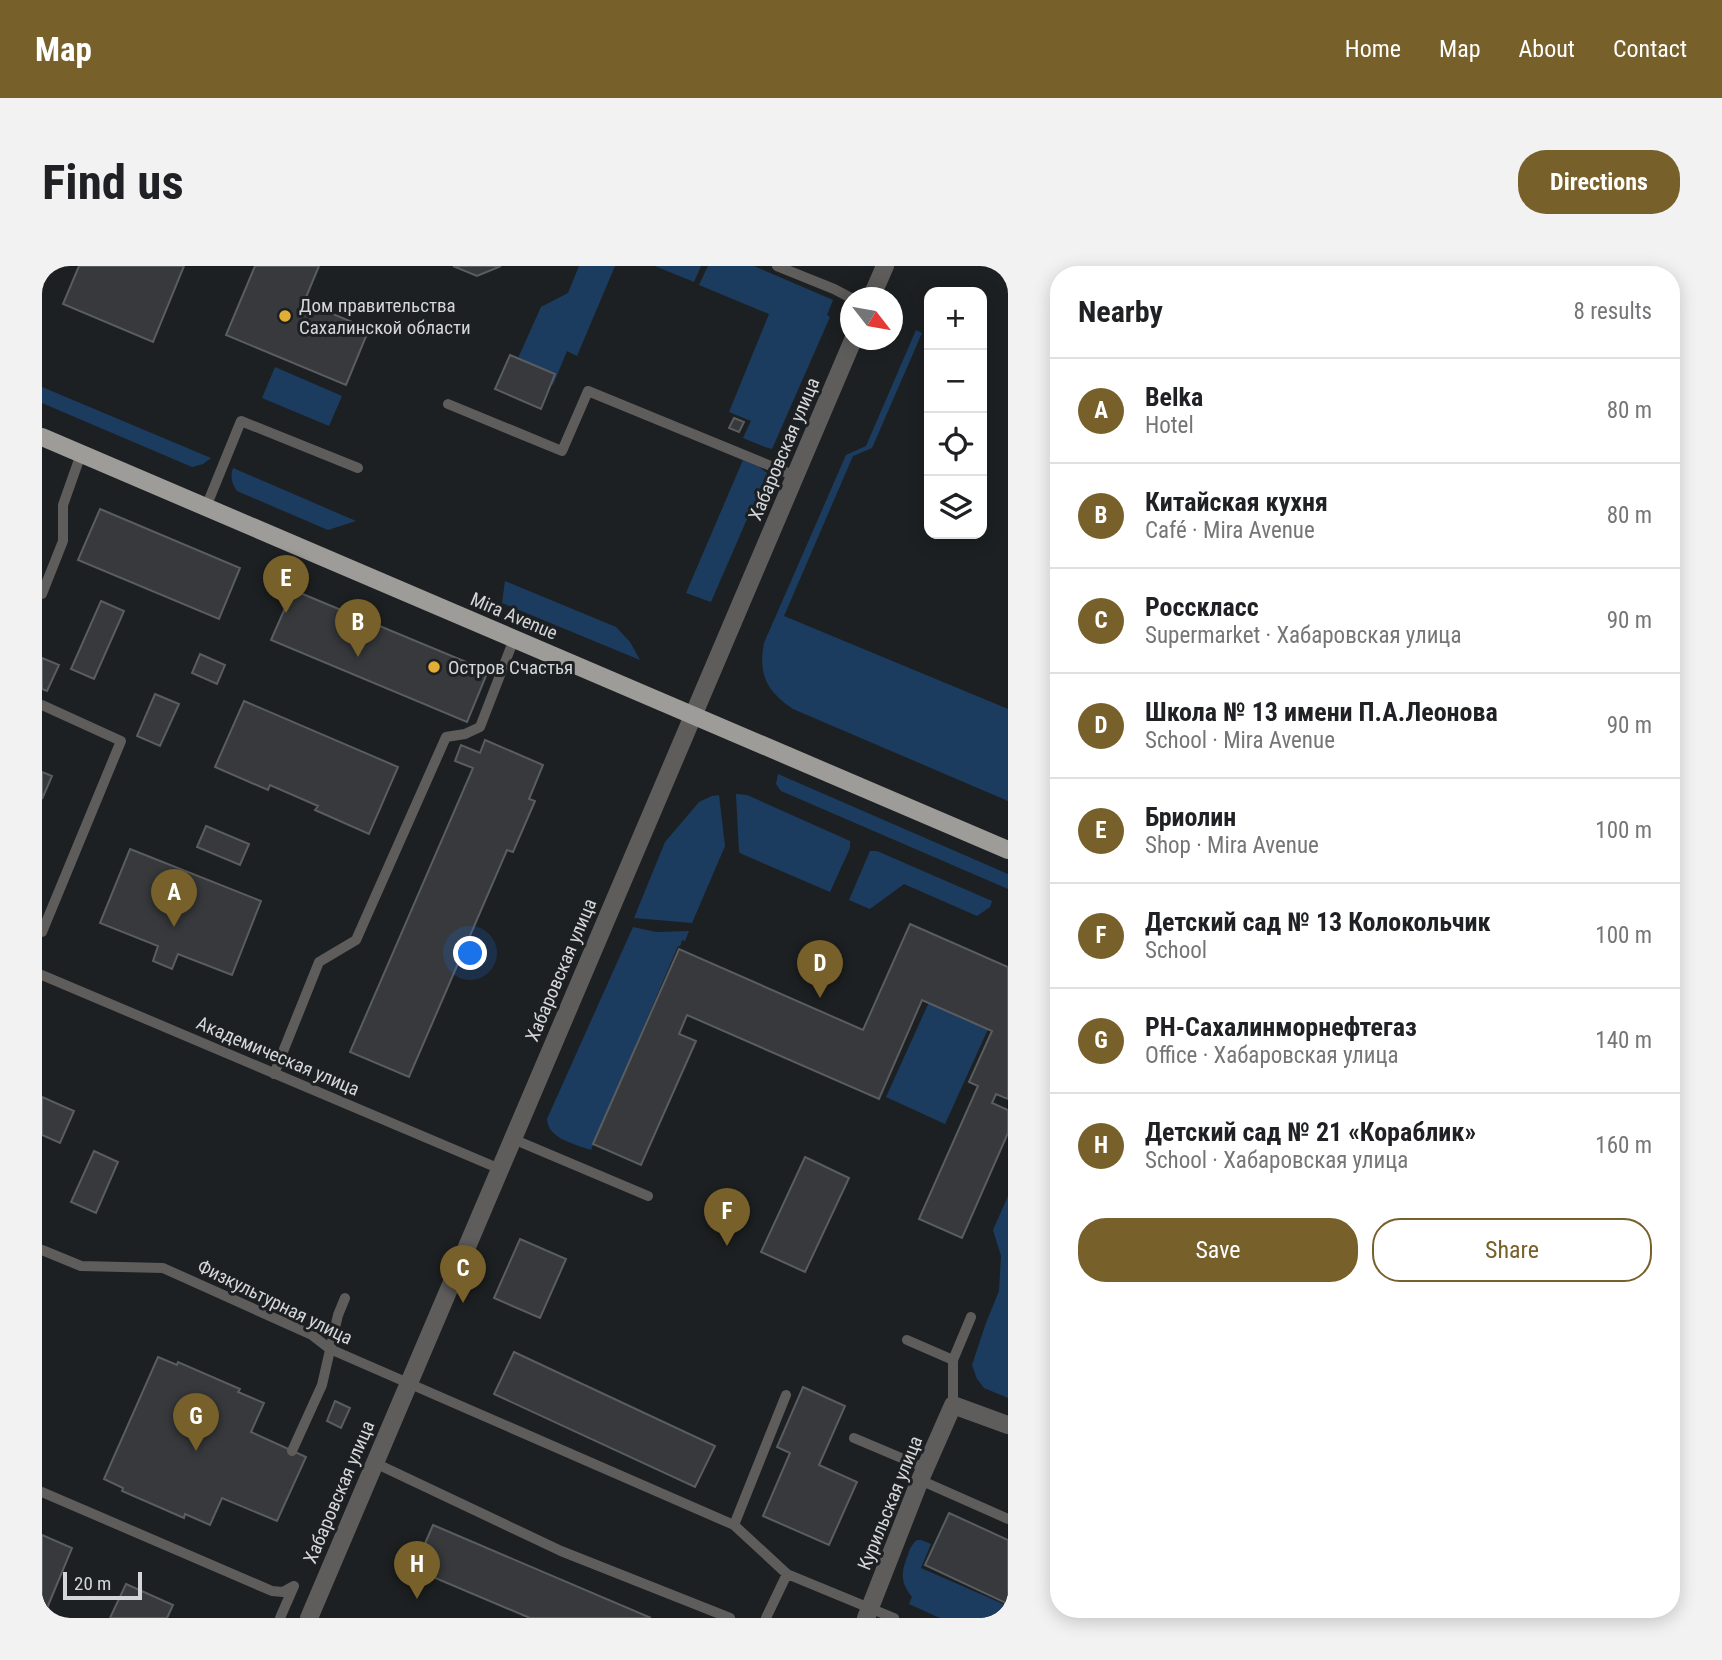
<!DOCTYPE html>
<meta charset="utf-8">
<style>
body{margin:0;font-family:"Roboto Condensed",sans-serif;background:#f2f2f2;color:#202124}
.controls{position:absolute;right:21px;top:21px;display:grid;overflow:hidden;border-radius:14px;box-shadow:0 4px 18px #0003}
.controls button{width:63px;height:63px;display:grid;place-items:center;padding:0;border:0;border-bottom:2px solid #e0e0e0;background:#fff;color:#202124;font:35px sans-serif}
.compass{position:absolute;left:798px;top:21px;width:63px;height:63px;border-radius:50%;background:#fff;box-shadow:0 4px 18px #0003;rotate:121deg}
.scale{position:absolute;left:21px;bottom:18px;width:79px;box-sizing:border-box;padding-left:7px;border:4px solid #d4d6d7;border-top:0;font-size:19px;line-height:24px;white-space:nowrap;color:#d4d6d7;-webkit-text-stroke:5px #1d2022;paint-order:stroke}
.you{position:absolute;left:429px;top:688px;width:24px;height:24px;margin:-18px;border:5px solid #fff;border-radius:50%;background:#1a73e8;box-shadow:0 0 0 10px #1a73e833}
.badge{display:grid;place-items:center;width:46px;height:46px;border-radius:50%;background:#78602b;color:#fff;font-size:23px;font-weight:700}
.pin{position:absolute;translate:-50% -58px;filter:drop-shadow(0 2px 4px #0008)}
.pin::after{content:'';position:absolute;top:37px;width:24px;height:21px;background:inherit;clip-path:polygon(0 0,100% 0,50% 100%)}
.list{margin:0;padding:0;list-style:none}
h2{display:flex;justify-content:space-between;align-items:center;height:91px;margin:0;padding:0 28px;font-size:30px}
h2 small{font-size:23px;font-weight:400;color:#757577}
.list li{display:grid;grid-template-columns:46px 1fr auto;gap:21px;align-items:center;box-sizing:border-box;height:105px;padding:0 28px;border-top:2px solid #e0e0e0}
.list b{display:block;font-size:26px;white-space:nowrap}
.list p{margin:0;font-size:23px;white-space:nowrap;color:#757577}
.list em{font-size:23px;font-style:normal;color:#757577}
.actions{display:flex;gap:14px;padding:21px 28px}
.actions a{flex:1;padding:16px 0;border:2px solid #78602b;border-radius:28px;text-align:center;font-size:24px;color:#78602b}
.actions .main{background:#78602b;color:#fff}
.icon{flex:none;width:38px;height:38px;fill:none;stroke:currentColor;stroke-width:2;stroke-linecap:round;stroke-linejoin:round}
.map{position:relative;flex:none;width:966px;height:1352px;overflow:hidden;border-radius:28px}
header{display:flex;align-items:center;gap:42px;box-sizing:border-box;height:98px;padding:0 35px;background:#78602b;color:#fff}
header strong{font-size:33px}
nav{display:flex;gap:38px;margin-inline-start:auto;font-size:24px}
.intro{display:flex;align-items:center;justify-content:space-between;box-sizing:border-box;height:168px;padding:0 42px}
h1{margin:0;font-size:49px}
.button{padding:18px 32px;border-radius:28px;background:#78602b;color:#fff;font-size:24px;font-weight:700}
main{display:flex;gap:42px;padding:0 42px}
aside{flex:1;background:#fff;border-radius:28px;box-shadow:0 4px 18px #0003}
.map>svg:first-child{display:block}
.green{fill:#1c3c5f}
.building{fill:#37393c;stroke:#5a5d60;stroke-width:2}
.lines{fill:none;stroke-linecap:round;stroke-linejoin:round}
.service{stroke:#5e5d5c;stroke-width:10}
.minor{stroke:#5e5d5c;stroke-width:18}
.tertiary{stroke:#5e5d5c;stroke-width:18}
.primary{stroke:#9e9c99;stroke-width:18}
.poi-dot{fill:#e3ae34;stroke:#1d2022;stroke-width:2.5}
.labels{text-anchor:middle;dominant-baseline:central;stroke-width:6;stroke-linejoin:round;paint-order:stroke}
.poi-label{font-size:19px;fill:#d4d6d7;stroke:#1d2022;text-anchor:start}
.street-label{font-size:19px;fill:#d4d6d7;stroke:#1d2022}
</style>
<header>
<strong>Map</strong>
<nav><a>Home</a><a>Map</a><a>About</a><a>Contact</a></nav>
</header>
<div class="intro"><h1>Find us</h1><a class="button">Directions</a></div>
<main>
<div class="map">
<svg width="966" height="1352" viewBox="0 0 966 1352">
<rect width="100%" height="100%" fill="#1d2022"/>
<path class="green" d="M537 0H573L535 90 525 85 511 119 472 101 499 41 526 27Z
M613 0H659L652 16Z
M666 0H712L791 34 785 49 788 51 730 183 723 181 701 172 709 155 687 146 727 48 657 19Z
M874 64 880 67 830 182 811 190 742 350 966 443V535L751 443C725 425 716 409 722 377L804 189 824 180Z
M233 101 300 130 287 160 220 132Z
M0 121 169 192 161 198 150 201 0 137Z
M701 194 717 201 725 207 669 336 644 327Z
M191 202 314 255 286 264 195 225C190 219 188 210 191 202Z
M463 315 574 361 588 376 598 394 460 337Z
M736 508 966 608V623L739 525 734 518Z
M694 528 705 529 808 575V582L788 626 700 588 697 586Z
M677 529 683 580 650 657 592 652 623 576 657 536 670 530Z
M828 585H835L950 635 948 641 935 650 862 618 828 643 807 634Z
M591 661 614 666 647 665 643 675 640 674 638 680H636L549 884C533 878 506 873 505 853Z
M888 734 947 761 903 858 844 831Z
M966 930V1132L942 1122 935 1113 930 1099 944 1057 957 1025 959 990 951 964Z
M875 1274H879L889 1278 879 1302 966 1340V1352H898L867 1338 870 1331C858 1317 859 1305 866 1289 868 1282 870 1278 875 1274Z"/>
<path class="building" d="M37 0H142L111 76 21 38Z
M213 0H277L262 36 327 63 304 119 184 69Z
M411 0H459L435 10Z
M468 89 513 108 499 143 453 123Z
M692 152 702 156 697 166 687 162Z
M58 243 198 302 177 353 36 294Z
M251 324 446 405 425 456 229 374Z
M59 335 82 345 52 413 29 403Z
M158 388 183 399 175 418 150 407Z
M0 392 17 399 5 425 0 423Z
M113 428 137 438 118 480 95 470Z
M202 435 356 501 327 568 273 544 276 540 228 519 226 524 173 501Z
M443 474 501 499 487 533 493 535 471 586 465 584 367 811 308 786 431 502 413 495 419 479 438 487Z
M0 506 10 510 0 533Z
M164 560 207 578 198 599 155 581Z
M88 583 219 635 190 709 136 688 130 703 111 695 116 680 58 657Z
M868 658 966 701V833L954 828 950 837 966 844V867L920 972 877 953 936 820 927 816 950 765 880 734 837 833 645 749 637 768 654 775 599 899 551 878 637 683 821 764Z
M0 831 32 845 18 877 0 869Z
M52 885 76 896 54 947 29 936Z
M763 891 807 912 763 1006 719 986Z
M478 973 524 993 498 1052 452 1032Z
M472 1086 673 1180 653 1221 452 1128Z
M116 1091 135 1099 136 1096 198 1123 196 1126 222 1137 209 1166 264 1191 235 1255 180 1232 168 1259 143 1248 142 1252 80 1225 81 1222 62 1213Z
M761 1121 803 1140 777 1199 815 1216 787 1279 721 1250 748 1187 735 1181Z
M293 1135 308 1142 299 1162 285 1155Z
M907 1247 966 1274V1338L883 1299Z
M391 1259 609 1352H488L372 1303Z
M0 1269 30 1282 1 1352H0Z
M84 1318 131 1339 125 1352H68Z"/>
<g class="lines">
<path class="service" d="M735 0 792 23 809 32
M406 138 520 185 546 125 753 210
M164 241 199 155 316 202
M0 328 21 275V239L39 188
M0 439 79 475 0 666
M0 709 458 903
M232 808 277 696 314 674 404 471 423 468 438 461 472 373
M471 873 606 930
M0 984 39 1000 121 1002 270 1069 288 1083 692 1259 745 1308 852 1352
M865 1074 911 1094
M911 1139V1094L929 1051
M812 1172 883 1202
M250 1185 280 1119 296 1049 303 1032
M333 1197 519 1285 688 1352
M878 1214 966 1253
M0 1226 230 1325 241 1326 252 1320
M692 1259 744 1129
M238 1352 252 1320
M724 1352 745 1308"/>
<path class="minor" d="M824 1352 878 1214 911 1139 966 1159"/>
<path class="tertiary" d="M829 32 843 0
M267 1352 811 74"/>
<path class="primary" d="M0 171 966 584"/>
</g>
<g class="poi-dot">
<circle cx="243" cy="50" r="7"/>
<circle cx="392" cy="401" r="7"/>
</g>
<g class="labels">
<g class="poi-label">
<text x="257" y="39">Дом правительства<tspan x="257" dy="22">Сахалинской области</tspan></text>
<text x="406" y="401">Остров Счастья</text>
</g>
<g class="street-label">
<text transform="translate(742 183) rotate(-67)">Хабаровская улица</text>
<text transform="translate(472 350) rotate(23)">Mira Avenue</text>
<text transform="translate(519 704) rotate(-67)">Хабаровская улица</text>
<text transform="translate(236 790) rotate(23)">Академическая улица</text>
<text transform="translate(233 1036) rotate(26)">Физкультурная улица</text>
<text transform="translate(297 1226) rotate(-67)">Хабаровская улица</text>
<text transform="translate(848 1237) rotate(-68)">Курильская улица</text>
</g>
</g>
</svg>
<div class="controls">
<button>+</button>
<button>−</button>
<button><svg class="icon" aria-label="locate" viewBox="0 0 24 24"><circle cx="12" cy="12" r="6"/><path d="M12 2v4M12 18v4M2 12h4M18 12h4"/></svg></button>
<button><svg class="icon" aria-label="layers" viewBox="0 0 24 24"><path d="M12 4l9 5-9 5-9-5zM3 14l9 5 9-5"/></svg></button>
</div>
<svg class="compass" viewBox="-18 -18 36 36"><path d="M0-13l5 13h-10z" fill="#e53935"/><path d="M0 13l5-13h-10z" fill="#757577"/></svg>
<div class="scale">20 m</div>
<div class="you"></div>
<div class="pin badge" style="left:132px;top:661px">A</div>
<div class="pin badge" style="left:316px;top:391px">B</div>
<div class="pin badge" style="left:421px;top:1037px">C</div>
<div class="pin badge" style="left:778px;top:732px">D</div>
<div class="pin badge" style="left:244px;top:347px">E</div>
<div class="pin badge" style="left:685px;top:980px">F</div>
<div class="pin badge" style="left:154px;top:1185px">G</div>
<div class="pin badge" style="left:375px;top:1333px">H</div>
</div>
<aside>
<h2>Nearby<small>8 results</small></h2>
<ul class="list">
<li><span class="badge">A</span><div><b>Belka</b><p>Hotel</p></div><em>80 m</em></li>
<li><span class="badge">B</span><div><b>Китайская кухня</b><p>Café · Mira Avenue</p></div><em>80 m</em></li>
<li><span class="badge">C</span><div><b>Росскласс</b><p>Supermarket · Хабаровская улица</p></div><em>90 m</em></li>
<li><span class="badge">D</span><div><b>Школа № 13 имени П.А.Леонова</b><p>School · Mira Avenue</p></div><em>90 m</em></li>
<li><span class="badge">E</span><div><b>Бриолин</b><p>Shop · Mira Avenue</p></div><em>100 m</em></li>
<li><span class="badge">F</span><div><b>Детский сад № 13 Колокольчик</b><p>School</p></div><em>100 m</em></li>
<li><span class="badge">G</span><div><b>РН-Сахалинморнефтегаз</b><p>Office · Хабаровская улица</p></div><em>140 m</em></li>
<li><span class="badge">H</span><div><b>Детский сад № 21 «Кораблик»</b><p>School · Хабаровская улица</p></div><em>160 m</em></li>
</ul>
<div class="actions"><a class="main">Save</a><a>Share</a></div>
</aside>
</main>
